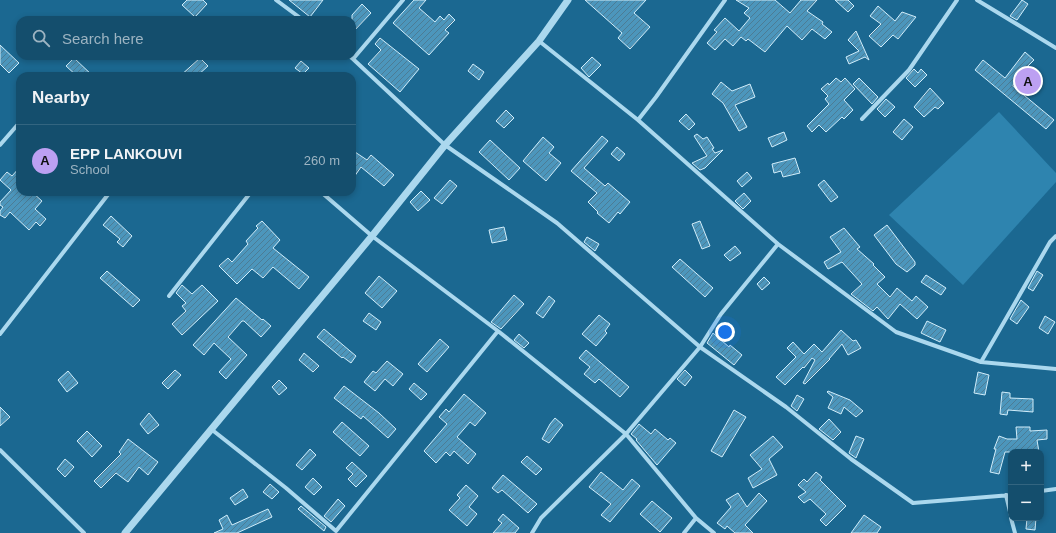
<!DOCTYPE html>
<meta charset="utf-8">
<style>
body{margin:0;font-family:Helvetica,sans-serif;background:#1d5572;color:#f1f3f6}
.controls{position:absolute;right:12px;bottom:12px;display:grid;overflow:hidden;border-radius:8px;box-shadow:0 2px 6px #0003}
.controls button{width:36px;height:36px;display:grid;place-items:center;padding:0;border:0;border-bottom:1px solid #336580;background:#144e6d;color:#f1f3f6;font:20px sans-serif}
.you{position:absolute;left:725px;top:332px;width:14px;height:14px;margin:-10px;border:3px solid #fff;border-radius:50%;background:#1a73e8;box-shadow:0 0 0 6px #1a73e833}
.badge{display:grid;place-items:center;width:26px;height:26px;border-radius:50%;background:#bca0f2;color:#111;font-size:13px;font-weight:700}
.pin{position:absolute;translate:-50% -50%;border:2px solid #fff;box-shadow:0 1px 4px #0006}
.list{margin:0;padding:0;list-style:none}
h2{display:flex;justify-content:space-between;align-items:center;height:52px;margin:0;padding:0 16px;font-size:17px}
h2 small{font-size:13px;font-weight:400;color:#9db4c2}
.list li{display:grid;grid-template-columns:26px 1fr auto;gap:12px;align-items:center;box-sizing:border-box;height:72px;padding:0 16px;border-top:1px solid #336580}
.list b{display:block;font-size:15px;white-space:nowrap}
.list p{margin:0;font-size:13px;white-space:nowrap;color:#9db4c2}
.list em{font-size:13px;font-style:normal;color:#9db4c2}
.icon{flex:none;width:22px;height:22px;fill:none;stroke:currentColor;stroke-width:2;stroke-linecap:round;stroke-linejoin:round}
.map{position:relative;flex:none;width:1056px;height:533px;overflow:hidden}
.search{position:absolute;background:#144e6d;box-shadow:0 2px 6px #0003;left:16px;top:16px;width:340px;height:44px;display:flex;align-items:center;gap:10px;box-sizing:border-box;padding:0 14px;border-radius:12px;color:#9db4c2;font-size:15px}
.panel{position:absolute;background:#144e6d;box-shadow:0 2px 6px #0003;left:16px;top:72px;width:340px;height:124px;border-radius:12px}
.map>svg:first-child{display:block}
.pitch{fill:#2e84af}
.building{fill:url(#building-hatch);stroke:#d1edfa}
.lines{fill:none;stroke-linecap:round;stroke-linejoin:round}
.minor{stroke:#abd8ee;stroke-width:4}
.tertiary{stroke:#abd8ee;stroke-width:7}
</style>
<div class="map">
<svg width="1056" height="533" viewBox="0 0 1056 533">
<defs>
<pattern id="building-hatch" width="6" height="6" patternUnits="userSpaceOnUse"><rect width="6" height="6" fill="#4c96bc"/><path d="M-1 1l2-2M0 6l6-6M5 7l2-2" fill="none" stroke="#4c7c95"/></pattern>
</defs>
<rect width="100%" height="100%" fill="#1b6891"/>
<path class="pitch" d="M999 112 1056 173V182L963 285 889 215Z"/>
<path class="building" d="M187 0H203L207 4 195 17 182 5Z
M289 0H323L310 17Z
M414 0H426L419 8 435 22 440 16 444 20 449 14 455 20 445 30 449 33 429 55 393 23Z
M585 0H646L634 13 650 27 630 49 618 38 622 33Z
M736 0H775L790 13 801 0H817L807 11 823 22 822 24 832 32 825 39 812 29 802 40 787 26 765 52 748 39 746 41 741 37 733 46 725 39 715 50 707 43 717 32 714 30 725 18 739 31 750 18 744 13 749 8Z
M835 0H848L854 6 848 12Z
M1022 0 1028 4 1017 20 1010 16Z
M362 4 371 13 352 33V15Z
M878 6 895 21 902 12 916 17 898 39 893 35 881 47 869 36 881 24 870 16Z
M856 31 869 60 865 57 849 64 846 57 859 51 848 40Z
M380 38 419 69 400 92 368 64 381 50 375 44Z
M0 45 19 63 9 73 0 64Z
M1025 52 1034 60 1024 70 1013 85V86L1054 120 1046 129 975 70 983 60 1005 78Z
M592 57 601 65 589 77 581 68Z
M74 58 93 76H77L66 66Z
M200 58 208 66 197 76H180Z
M301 61 309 68 303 74 295 68Z
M473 64 484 72 479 80 468 71Z
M914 69 918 73 921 69 927 75 915 87 906 78Z
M836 78 841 82 845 78 855 89 844 100 853 110 844 119 842 117 826 132 819 125 812 132 807 126 829 104 825 99 828 96 821 89 828 83 829 85Z
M859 78 878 97 872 104 853 84Z
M721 82 732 91 750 84 755 97 735 105 747 127 739 131 723 103 712 94Z
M930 88 944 103 938 109 935 107 924 117 914 107Z
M886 99 895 107 885 117 877 109Z
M506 110 514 118 504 128 496 121Z
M686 114 695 124 689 130 679 121Z
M904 119 913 127 902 140 893 132Z
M784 132 787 140 772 147 768 138Z
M697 134 703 139 707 137 714 148 712 149 715 153 723 150 705 168 700 170 692 163 707 156 694 136Z
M602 136 608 141 584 168 605 186 608 183 630 202 620 214 618 212 609 223 597 213 598 212 588 202 597 193 571 171Z
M543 137 554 147 549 153 561 163 546 181 523 161Z
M490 140 520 168 509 180 479 152Z
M617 147 625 154 619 161 611 154Z
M352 150 367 160 371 155 394 175 384 186 361 167 352 180Z
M795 158 800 173 783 177 781 171 774 173 772 164Z
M20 167V192H32L42 201 35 209 46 219 40 226 36 222 29 230 10 212 5 218 0 215V211L3 207 0 205V202L11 190 0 180 7 172 12 176Z
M747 172 752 178 742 187 737 181Z
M450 180 457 186 442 204 434 198Z
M824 180 838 197 831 202 818 185Z
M421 191 430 200 418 211 410 202Z
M744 193 751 201 743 209 735 201Z
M111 216 132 236 123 247 117 242 120 239 103 225Z
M262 221 280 240 273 248 309 277 299 289 273 267 263 278 252 269 237 284 219 266 228 258 232 262 248 244 246 241 258 228 256 226Z
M700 221 710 246 702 249 692 224Z
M887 225 915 262V265L907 272 896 264 874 235Z
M504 227 507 240 492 243 489 230Z
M844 228 860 247 857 249 874 264 873 265 885 277 877 284 890 297 897 288 912 301 916 296 928 307 917 319 900 304 888 319 877 307 873 311 851 294 862 284 842 262 828 269 824 262 841 252 830 237Z
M587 237 599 244 595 251 584 242Z
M735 246 741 253 730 261 724 255Z
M680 259 713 288 705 297 672 267Z
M107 271 140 300 133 307 100 278Z
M1037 271 1043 275 1033 291 1028 288Z
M926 275 946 288 941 295 921 282Z
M379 276 397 291 382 308 365 293Z
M764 277 770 283 762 290 757 284Z
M182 285 192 294 202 285 218 301 182 335 172 324 186 311 182 306 186 303 176 293Z
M514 295 524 304 501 329 491 322Z
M549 296 555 301 543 318 536 313Z
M236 298 262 320 263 319 271 326 261 337 244 321H242L228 337 247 355 226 379 219 372 231 359 214 343 204 355 193 345Z
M1021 300 1029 307 1017 324 1010 319Z
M369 313 381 322 376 330 363 321Z
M599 315 610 324 605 331 607 333 596 346 582 334Z
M1045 316 1055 322 1048 334 1039 328Z
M927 321 946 330 940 342 921 333Z
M324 329 356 356 351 363 343 357 342 358 317 337Z
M841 330 853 341 856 340 861 348 848 355 842 344 829 359H830L805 384 803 383 815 360 812 358 804 368 803 367 785 385 776 377 796 357 787 348 793 342 804 354 814 344 822 352Z
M713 333 729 347 730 345 742 355 734 365 707 343Z
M519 334 529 343 524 348 514 340Z
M440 339 449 347 427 372 418 364Z
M586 350 629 387 620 397 599 379 595 383 584 374 590 367 579 358Z
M304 353 319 366 313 372 299 360Z
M387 361 403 374 393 386 385 379 375 391 364 382 373 371 376 373Z
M175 370 181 375 168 389 162 383Z
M685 370 692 377 685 386 677 379Z
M68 371 78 383 67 392 58 380Z
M978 372 989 375 985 395 974 393Z
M279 380 287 388 279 395 272 387Z
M414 383 427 394 421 400 409 389Z
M344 386 379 413 396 429 388 438 363 416 361 419 334 398Z
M828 391 850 400 863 411 856 417 844 407 841 414 828 408 833 397 827 392Z
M1002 392 1010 393V398L1033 399V412L1008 410 1007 415 1000 414Z
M464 394 486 413 475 426 470 422 457 437 476 454 468 464 454 451 450 456 446 452 436 463 424 451 447 424 439 417 446 409 449 412Z
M797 395 804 399 797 411 791 406Z
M0 407 10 417 0 426Z
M734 410 746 417 722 457 711 451Z
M149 413 159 425 148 434 140 424Z
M555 418 563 425 549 443 542 439 550 424Z
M829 419 841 432 833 440 819 429Z
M342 422 369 446 360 456 333 432Z
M639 424 651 434 655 429 668 440 670 438 676 443 657 465 636 440 637 439 631 434Z
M1016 427H1030V431L1047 430V439L1037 440 1039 452H1005L999 474 990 472 996 449H994L999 436 1007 439H1017Z
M87 431 102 446 92 457 77 441Z
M773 436 783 447 769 459 777 475 753 488 748 478 762 469 750 455Z
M856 436 864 439 856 458 849 453Z
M128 439 158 462 148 475 139 467 128 482 116 473 101 488 94 481 121 454 119 452Z
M310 449 316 455 302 470 296 465Z
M527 456 542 469 536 475 521 462Z
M65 459 74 467 65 477 57 469Z
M352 462 367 476 356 487 348 479 353 474 346 468Z
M601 472 623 490 632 479 640 486 610 522 601 515 611 504 589 487Z
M816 472 822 477 820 480 846 506 826 526 820 520 826 514 810 499 804 503 798 497 806 492 798 485 804 479 807 482Z
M503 475 537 504 528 513 502 490 498 493 492 488Z
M313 478 322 487 314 495 305 487Z
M270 484 279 492 272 499 263 492Z
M466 485 478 496 469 507 477 514 467 526 449 510 460 498 457 495Z
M243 489 248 497 235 505 230 498Z
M738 493 747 507 759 493 767 501 745 525 753 533H735L727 526 725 529 717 523 731 507 726 500Z
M338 499 345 506 331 522 324 516Z
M652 501 672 518 660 532 640 514Z
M301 506 326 527 324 531 298 509Z
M268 509 272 517 237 533H214L223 529 219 520 227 515 232 525Z
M503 514 519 528 515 533H493L502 523 498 520Z
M864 515 881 527 877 533H851Z
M1027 518H1036L1035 530 1026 529Z"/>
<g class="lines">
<path class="minor" d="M276 0 303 20
M977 0 1056 48
M539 41 638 120 778 244 896 332 981 362 1056 369
M349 56 353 59 403 0
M353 59 445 145 557 223 700 347 786 407 851 459 913 503 1011 495
M862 119 909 70 957 0
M638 120 656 97 725 0
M0 145 20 122
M321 192 372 236 498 331 626 434 696 518 714 533
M169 296 251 192
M0 334 110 192
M981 362 1050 242 1056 236
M211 429 286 488 336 531 498 331
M0 450 84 533
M1041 491 1056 489
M1006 495 1011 516
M1011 518 1015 533
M532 533 541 518 626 434 700 347 721 314 778 244
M684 533 696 518"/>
<path class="tertiary" d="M125 533 372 236 445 145 539 41 568 0"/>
</g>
</svg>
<div class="controls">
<button>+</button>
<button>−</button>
</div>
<div class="you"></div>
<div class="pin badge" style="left:1028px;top:81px">A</div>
<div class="search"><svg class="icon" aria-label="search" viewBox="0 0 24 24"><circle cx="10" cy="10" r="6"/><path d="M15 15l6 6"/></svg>Search here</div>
<section class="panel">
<h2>Nearby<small></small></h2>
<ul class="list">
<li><span class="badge">A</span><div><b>EPP LANKOUVI</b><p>School</p></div><em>260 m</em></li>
</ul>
</section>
</div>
